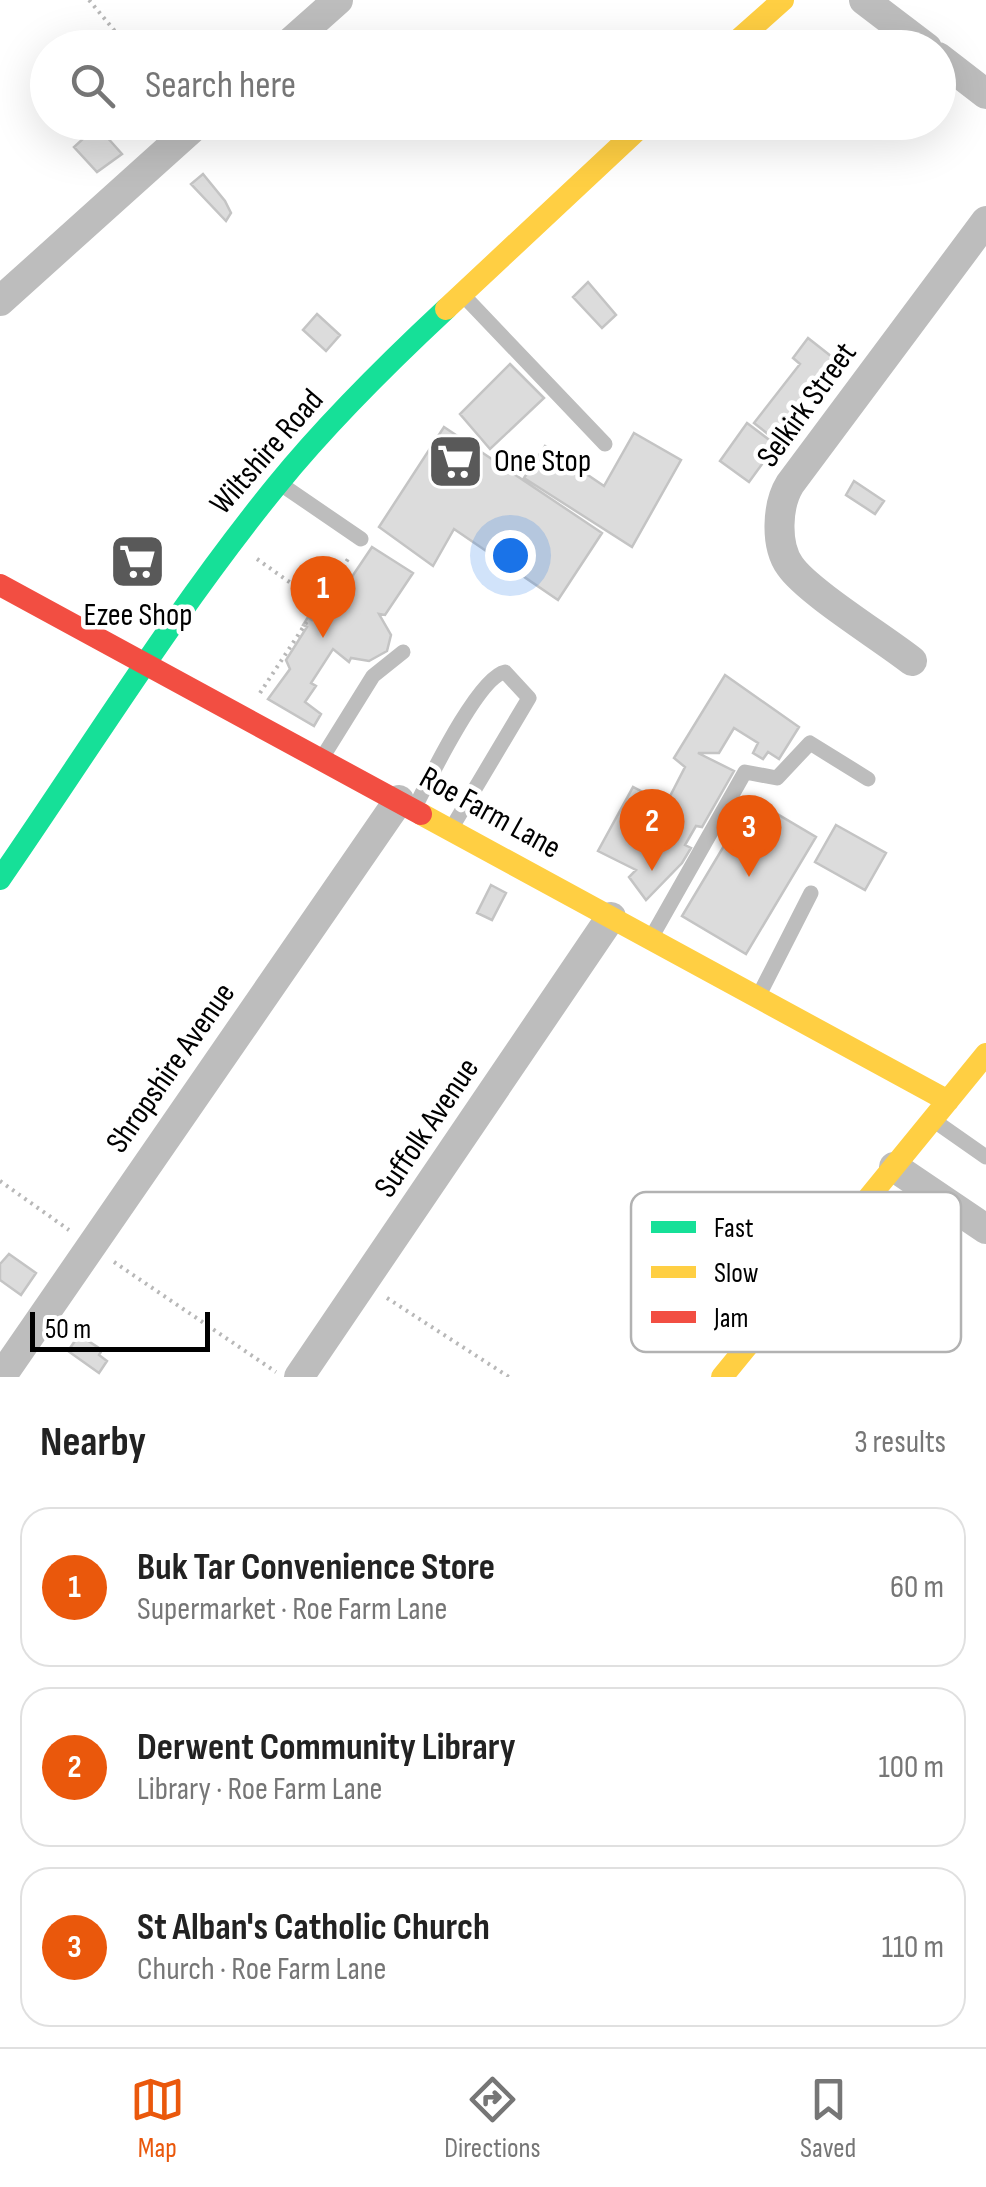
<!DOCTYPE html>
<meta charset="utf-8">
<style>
body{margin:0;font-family:"Sofia Sans Condensed",sans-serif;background:#f6f6f6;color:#222}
.scale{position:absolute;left:30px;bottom:25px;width:180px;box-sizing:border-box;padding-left:10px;border:5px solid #000;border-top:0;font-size:28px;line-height:35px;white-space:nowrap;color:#000;-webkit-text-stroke:8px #fff;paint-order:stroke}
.you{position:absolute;left:510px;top:555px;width:35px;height:35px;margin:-25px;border:8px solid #fff;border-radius:50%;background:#1a73e8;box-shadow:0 0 0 15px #1a73e833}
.badge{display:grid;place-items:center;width:65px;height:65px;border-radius:50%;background:#ea580c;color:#fff;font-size:32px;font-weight:700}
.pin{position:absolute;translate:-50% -82px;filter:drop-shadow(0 2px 5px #0008)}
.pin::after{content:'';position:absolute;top:52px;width:35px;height:30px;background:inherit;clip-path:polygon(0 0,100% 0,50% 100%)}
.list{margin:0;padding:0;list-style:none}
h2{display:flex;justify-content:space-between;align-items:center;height:130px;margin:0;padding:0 40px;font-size:42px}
h2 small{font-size:32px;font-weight:400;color:#767676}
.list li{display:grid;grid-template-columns:65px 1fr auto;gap:30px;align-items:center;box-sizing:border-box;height:160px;margin:0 20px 20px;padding:0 20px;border:2px solid #e0e0e0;border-radius:30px}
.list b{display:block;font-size:38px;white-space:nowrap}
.list p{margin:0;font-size:32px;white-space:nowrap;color:#767676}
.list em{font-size:32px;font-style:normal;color:#767676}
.icon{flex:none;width:55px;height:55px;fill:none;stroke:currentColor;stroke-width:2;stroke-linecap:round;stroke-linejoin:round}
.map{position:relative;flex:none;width:986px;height:1377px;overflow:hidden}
.search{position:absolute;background:#fff;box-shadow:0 10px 40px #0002;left:30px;right:30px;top:30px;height:110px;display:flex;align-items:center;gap:25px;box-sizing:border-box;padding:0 35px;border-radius:55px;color:#767676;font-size:38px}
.sheet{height:670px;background:#fff}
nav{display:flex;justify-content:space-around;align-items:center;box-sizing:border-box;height:140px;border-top:2px solid #e0e0e0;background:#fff;font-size:28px;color:#767676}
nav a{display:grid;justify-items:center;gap:5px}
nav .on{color:#ea580c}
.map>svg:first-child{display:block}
.building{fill:#dcdcdc;stroke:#c4c4c4;stroke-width:2.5}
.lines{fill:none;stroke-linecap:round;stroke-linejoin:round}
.path{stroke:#b8b8b8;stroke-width:4;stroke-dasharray:2.5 5;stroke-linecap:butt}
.lane{stroke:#bdbdbd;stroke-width:15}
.street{stroke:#bdbdbd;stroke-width:30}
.fast{stroke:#16e098;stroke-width:22}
.slow{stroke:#ffcf43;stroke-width:22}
.jam{stroke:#f24e42;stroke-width:22}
.labels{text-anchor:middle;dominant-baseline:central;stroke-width:9;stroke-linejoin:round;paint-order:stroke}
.street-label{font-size:32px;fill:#000;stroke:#fff}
.poi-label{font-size:32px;fill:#000;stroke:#fff;text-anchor:start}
.key{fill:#fff;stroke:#b2b2b2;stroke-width:2.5}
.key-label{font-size:28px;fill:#000}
</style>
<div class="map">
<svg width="986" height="1377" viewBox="0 0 986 1377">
<rect width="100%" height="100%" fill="#fff"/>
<path class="building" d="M97 126 122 154 97 172 74 147Z
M203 174 225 201 231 213 226 221 191 184Z
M588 282 616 315 602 328 573 297Z
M317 314 340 335 326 351 303 330Z
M808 338 841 364 828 381 820 374 784 421 790 426 778 442 754 423 800 364 793 358Z
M510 364 544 398 490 449 460 414Z
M747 423 776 445 749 482 720 461Z
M444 427 602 533 558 600 454 529 433 566 379 527Z
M634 433 681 460 632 547 524 478 545 446 604 486Z
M854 481 884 501 875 514 846 495Z
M372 547 413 573 385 615 379 614 391 635 387 651 369 661 351 658 349 662 333 649 311 683 316 686 305 702 321 714 314 726 268 699 290 669 286 660 307 627 303 625 308 617 312 620 329 597 337 599Z
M725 675 799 727 779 759 768 752 763 759 753 753 758 743 734 728 719 753H698L734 771 702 827 696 826 685 845 691 848 682 863 646 900 629 877 636 870 598 851 633 787 666 804 685 767 674 758Z
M752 799 816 837 746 954 682 916Z
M836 825 886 853 865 890 815 862Z
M491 885 506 893 492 920 477 913Z
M9 1254 36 1273 21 1295 0 1280V1264Z
M79 1335 102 1350 99 1355 107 1361 99 1373 68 1351Z"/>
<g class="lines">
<path class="path" d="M89 0 129 48
M257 559 316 601
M260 693 348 559
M0 1181 69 1230
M114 1262 276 1372
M387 1298 509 1377"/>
<path class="lane" d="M462 294 605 444
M282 485 361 539
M322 758 373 676 403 652
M414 809C428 782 478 677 505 672L529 698 451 829
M651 938 745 772 777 778 810 743 868 779
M758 997 811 893
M936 1122 986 1157"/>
<path class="street" d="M864 0 927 48
M284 48 338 0
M938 57 986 94
M0 301 199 122
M912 661C883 638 808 592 790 566 775 545 777 505 790 484L986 221
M894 1167 986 1229
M1 1377 399 800
M299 1377 611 917"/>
<path class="fast" d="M0 879C91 747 176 609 277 485 328 422 387 364 446 309"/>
<path class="slow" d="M729 48 783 0
M446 309 646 122
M421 814 948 1101
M722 1377 986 1054"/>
<path class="jam" d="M0 585 421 814"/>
</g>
<defs>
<symbol id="supermarket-square" viewBox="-11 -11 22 22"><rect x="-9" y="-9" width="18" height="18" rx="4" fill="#595959" stroke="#fff"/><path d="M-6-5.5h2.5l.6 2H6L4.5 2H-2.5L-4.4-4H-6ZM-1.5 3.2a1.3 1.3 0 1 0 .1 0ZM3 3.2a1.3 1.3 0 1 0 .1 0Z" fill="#fff"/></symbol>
</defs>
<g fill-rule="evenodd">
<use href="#supermarket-square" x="424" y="430" width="63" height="63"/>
<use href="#supermarket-square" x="106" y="530" width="63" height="63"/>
</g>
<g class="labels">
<g class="street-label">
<text transform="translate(807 405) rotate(-54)">Selkirk Street</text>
<text transform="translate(267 452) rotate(-49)">Wiltshire Road</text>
<text transform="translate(490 813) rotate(29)">Roe Farm Lane</text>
<text transform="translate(171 1068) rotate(-55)">Shropshire Avenue</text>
<text transform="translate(427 1128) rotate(-56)">Suffolk Avenue</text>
</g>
<g class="poi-label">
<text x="494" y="461">One Stop</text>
<text x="138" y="615" text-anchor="middle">Ezee Shop</text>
</g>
</g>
<rect x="631" y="1192" width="330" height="160" rx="15" class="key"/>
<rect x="651" y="1221" width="45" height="12" fill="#16e098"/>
<rect x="651" y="1266" width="45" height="12" fill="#ffcf43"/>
<rect x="651" y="1311" width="45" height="12" fill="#f24e42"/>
<g class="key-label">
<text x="714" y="1237">Fast</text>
<text x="714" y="1282">Slow</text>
<text x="714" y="1327">Jam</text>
</g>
</svg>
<div class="scale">50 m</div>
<div class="you"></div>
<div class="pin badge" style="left:323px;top:638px">1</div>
<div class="pin badge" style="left:652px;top:871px">2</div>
<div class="pin badge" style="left:749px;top:877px">3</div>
<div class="search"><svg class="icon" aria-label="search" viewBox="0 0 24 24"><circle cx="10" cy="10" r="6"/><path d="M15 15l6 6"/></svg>Search here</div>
</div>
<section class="sheet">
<h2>Nearby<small>3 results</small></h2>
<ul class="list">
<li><span class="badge">1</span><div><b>Buk Tar Convenience Store</b><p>Supermarket · Roe Farm Lane</p></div><em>60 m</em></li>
<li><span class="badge">2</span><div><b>Derwent Community Library</b><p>Library · Roe Farm Lane</p></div><em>100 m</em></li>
<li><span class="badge">3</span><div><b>St Alban's Catholic Church</b><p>Church · Roe Farm Lane</p></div><em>110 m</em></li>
</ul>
</section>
<nav>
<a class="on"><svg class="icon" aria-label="map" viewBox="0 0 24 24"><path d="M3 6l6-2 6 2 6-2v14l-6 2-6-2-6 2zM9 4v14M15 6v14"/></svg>Map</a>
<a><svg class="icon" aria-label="directions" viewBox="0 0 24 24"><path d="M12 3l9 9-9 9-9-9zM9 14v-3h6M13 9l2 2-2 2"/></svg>Directions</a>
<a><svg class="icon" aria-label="saved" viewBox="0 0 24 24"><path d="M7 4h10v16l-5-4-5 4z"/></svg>Saved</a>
</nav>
